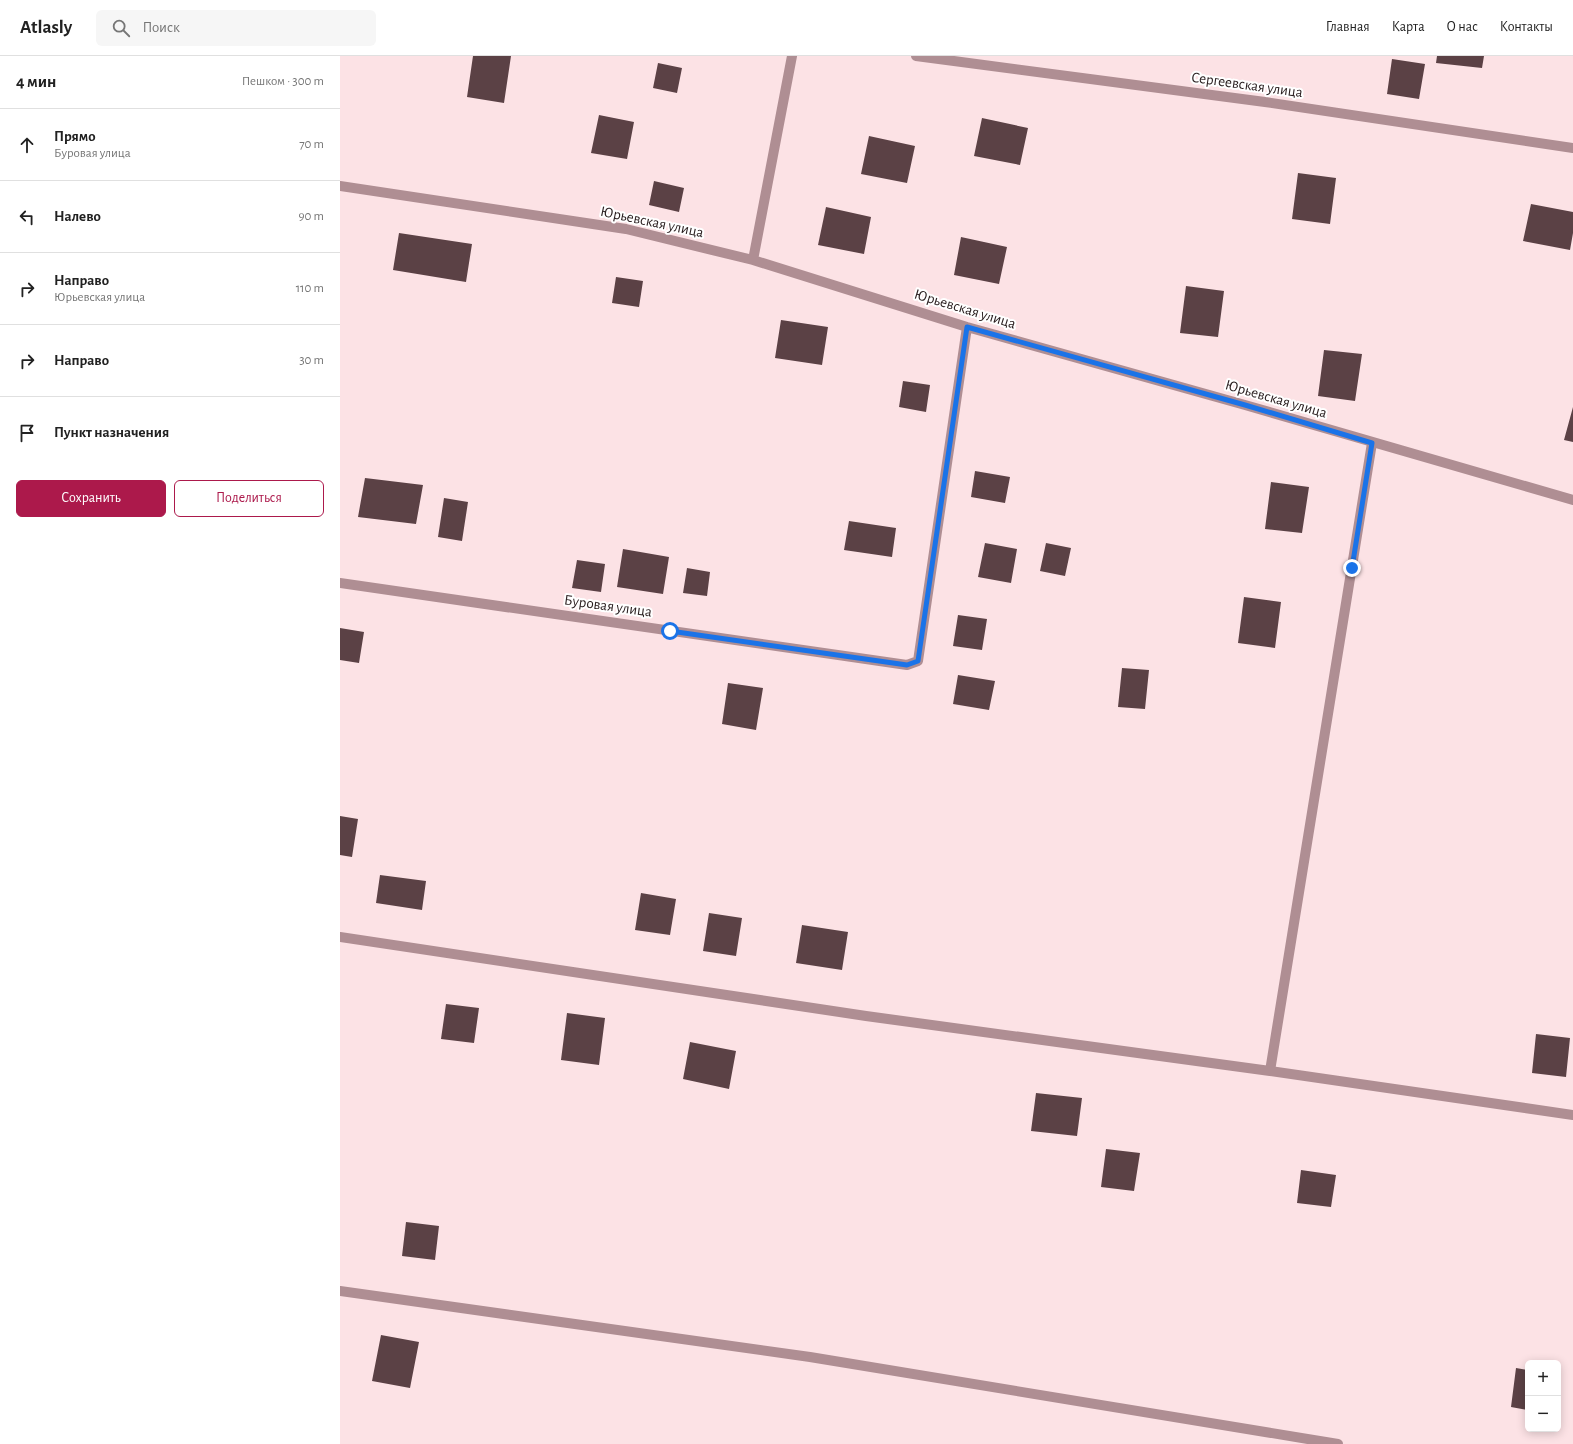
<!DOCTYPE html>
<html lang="ru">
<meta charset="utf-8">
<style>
body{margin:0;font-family:"Alegreya Sans",sans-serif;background:#f6f6f6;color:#222}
.controls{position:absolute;right:12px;bottom:12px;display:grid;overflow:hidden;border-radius:6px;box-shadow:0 2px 10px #0003}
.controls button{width:36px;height:36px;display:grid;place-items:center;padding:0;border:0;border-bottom:1px solid #e0e0e0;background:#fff;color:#222;font:20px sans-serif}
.stop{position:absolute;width:12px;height:12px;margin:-9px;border:3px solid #1a73e8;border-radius:50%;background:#fff}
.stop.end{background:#1a73e8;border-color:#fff;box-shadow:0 1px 4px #0008}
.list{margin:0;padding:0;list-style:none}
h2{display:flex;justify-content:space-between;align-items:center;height:52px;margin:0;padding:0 16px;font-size:17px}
h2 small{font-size:13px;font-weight:400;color:#767676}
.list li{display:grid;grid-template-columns:26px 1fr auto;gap:12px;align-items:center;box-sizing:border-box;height:72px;padding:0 16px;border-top:1px solid #e0e0e0}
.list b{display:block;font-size:15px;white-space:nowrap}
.list p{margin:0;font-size:13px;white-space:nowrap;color:#767676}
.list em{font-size:13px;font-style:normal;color:#767676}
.actions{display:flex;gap:8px;padding:12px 16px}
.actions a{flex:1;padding:9px 0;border:1px solid #ac194b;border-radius:6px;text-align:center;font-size:14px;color:#ac194b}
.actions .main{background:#ac194b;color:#fff}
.icon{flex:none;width:22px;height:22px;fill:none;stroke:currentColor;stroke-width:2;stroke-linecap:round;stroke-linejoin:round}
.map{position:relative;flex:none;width:1233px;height:1388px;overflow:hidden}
header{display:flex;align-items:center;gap:24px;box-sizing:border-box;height:56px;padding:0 20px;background:#fff;border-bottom:1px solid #e0e0e0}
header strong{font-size:19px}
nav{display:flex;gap:22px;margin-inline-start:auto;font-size:14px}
.search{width:280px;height:36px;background:#f6f6f6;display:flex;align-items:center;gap:10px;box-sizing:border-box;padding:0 14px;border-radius:6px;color:#767676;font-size:15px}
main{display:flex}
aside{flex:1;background:#fff}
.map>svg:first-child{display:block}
.building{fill:#5b4145}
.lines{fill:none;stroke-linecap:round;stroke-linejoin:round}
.street{stroke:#af8e93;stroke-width:10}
.route{stroke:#1a73e8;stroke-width:5}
.labels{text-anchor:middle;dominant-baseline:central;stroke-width:4;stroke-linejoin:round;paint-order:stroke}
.street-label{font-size:15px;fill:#2b2021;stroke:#fff}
</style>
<header>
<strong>Atlasly</strong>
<div class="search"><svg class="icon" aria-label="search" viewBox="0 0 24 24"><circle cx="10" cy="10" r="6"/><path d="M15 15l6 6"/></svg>Поиск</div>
<nav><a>Главная</a><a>Карта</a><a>О нас</a><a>Контакты</a></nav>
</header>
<main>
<aside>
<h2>4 мин<small>Пешком · 300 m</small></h2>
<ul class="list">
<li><svg class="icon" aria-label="ahead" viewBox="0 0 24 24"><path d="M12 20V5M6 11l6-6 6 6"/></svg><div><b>Прямо</b><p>Буровая улица</p></div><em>70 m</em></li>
<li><svg class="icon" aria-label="left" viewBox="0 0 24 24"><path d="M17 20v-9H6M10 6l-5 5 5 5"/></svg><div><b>Налево</b></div><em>90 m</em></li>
<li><svg class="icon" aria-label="right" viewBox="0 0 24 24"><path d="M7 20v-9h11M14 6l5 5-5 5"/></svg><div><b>Направо</b><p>Юрьевская улица</p></div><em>110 m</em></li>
<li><svg class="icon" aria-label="right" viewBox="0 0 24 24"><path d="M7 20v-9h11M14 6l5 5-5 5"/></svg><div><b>Направо</b></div><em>30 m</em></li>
<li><svg class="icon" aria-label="arrive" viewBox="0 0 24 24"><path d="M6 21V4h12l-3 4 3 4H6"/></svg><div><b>Пункт назначения</b></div></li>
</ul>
<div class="actions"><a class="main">Сохранить</a><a>Поделиться</a></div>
</aside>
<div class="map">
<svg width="1233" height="1388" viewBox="0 0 1233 1388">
<rect width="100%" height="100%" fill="#fce2e5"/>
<path class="building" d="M133 0H171L164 47 127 41Z
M1097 0H1144L1142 12 1096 7Z
M1052 3 1085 8 1079 43 1047 38Z
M318 7 342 12 337 37 313 32Z
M259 59 294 66 287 103 251 97Z
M642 62 688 72 680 109 634 100Z
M529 80 575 90 567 127 521 118Z
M958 117 996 122 990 168 952 163Z
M314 125 344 132 339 156 309 149Z
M1191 148 1233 156V177L1230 194 1183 185Z
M486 151 531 161 524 198 478 189Z
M59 177 132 188 126 226 53 214Z
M621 181 667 191 659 228 614 219Z
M276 221 303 225 299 251 272 247Z
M846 230 884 235 878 281 840 277Z
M441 264 488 271 482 309 435 302Z
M984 294 1022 298 1015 345 978 340Z
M563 325 590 329 586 356 559 351Z
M1233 351V386L1224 384Z
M635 415 670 421 665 447 631 441Z
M25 422 83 429 76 468 18 461Z
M931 426 969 431 962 477 925 473Z
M104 442 128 446 122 485 98 481Z
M509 465 556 472 552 501 504 494Z
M645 487 677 493 671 527 638 521Z
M706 487 731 492 725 520 700 515Z
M283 493 329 501 323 538 277 531Z
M237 504 265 508 261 536 232 532Z
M347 512 370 516 367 540 343 537Z
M904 541 941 546 935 592 898 587Z
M618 559 647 563 642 594 613 590Z
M0 572 24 576 19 607 0 604Z
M782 612 809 614 805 653 778 651Z
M618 619 655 625 649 654 613 648Z
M388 627 423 632 416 674 382 668Z
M0 760 18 763 12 801 0 799Z
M40 819 86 825 82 854 36 847Z
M301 837 336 843 330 879 295 874Z
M369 857 402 862 396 900 363 895Z
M462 869 508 876 502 914 456 907Z
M106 948 139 952 134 987 101 983Z
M227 957 265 962 259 1009 221 1004Z
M1196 978 1230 982 1226 1021 1192 1017Z
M350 986 396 995 389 1033 343 1023Z
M696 1037 742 1042 737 1080 691 1075Z
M766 1093 800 1097 794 1135 761 1131Z
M961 1114 996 1119 991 1151 957 1147Z
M66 1166 99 1170 95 1204 62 1200Z
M41 1279 79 1286 70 1332 32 1325Z
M1176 1312 1188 1314V1354L1171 1351Z"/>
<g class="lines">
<path class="street" d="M576 0 925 46 1233 92
M0 130 286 173 413 204 627 271 905 349 1233 444
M413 204 452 0
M0 527 567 609 578 605 627 271
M0 881 526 960 930 1015 1233 1059
M930 1015 1032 387
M0 1235 470 1301 998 1388"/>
</g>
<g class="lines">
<path class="route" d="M330 575 567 609 578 605 627 271 905 349 1032 387 1012 512"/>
</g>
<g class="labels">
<g class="street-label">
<text transform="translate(907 29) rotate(8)">Сергеевская улица</text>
<text transform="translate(312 166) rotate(12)">Юрьевская улица</text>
<text transform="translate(625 253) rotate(17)">Юрьевская улица</text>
<text transform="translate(936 343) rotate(16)">Юрьевская улица</text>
<text transform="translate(268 550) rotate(8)">Буровая улица</text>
</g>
</g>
</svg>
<div class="controls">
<button>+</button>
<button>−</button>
</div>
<div class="stop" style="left:330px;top:575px"></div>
<div class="stop end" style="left:1012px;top:512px"></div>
</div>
</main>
